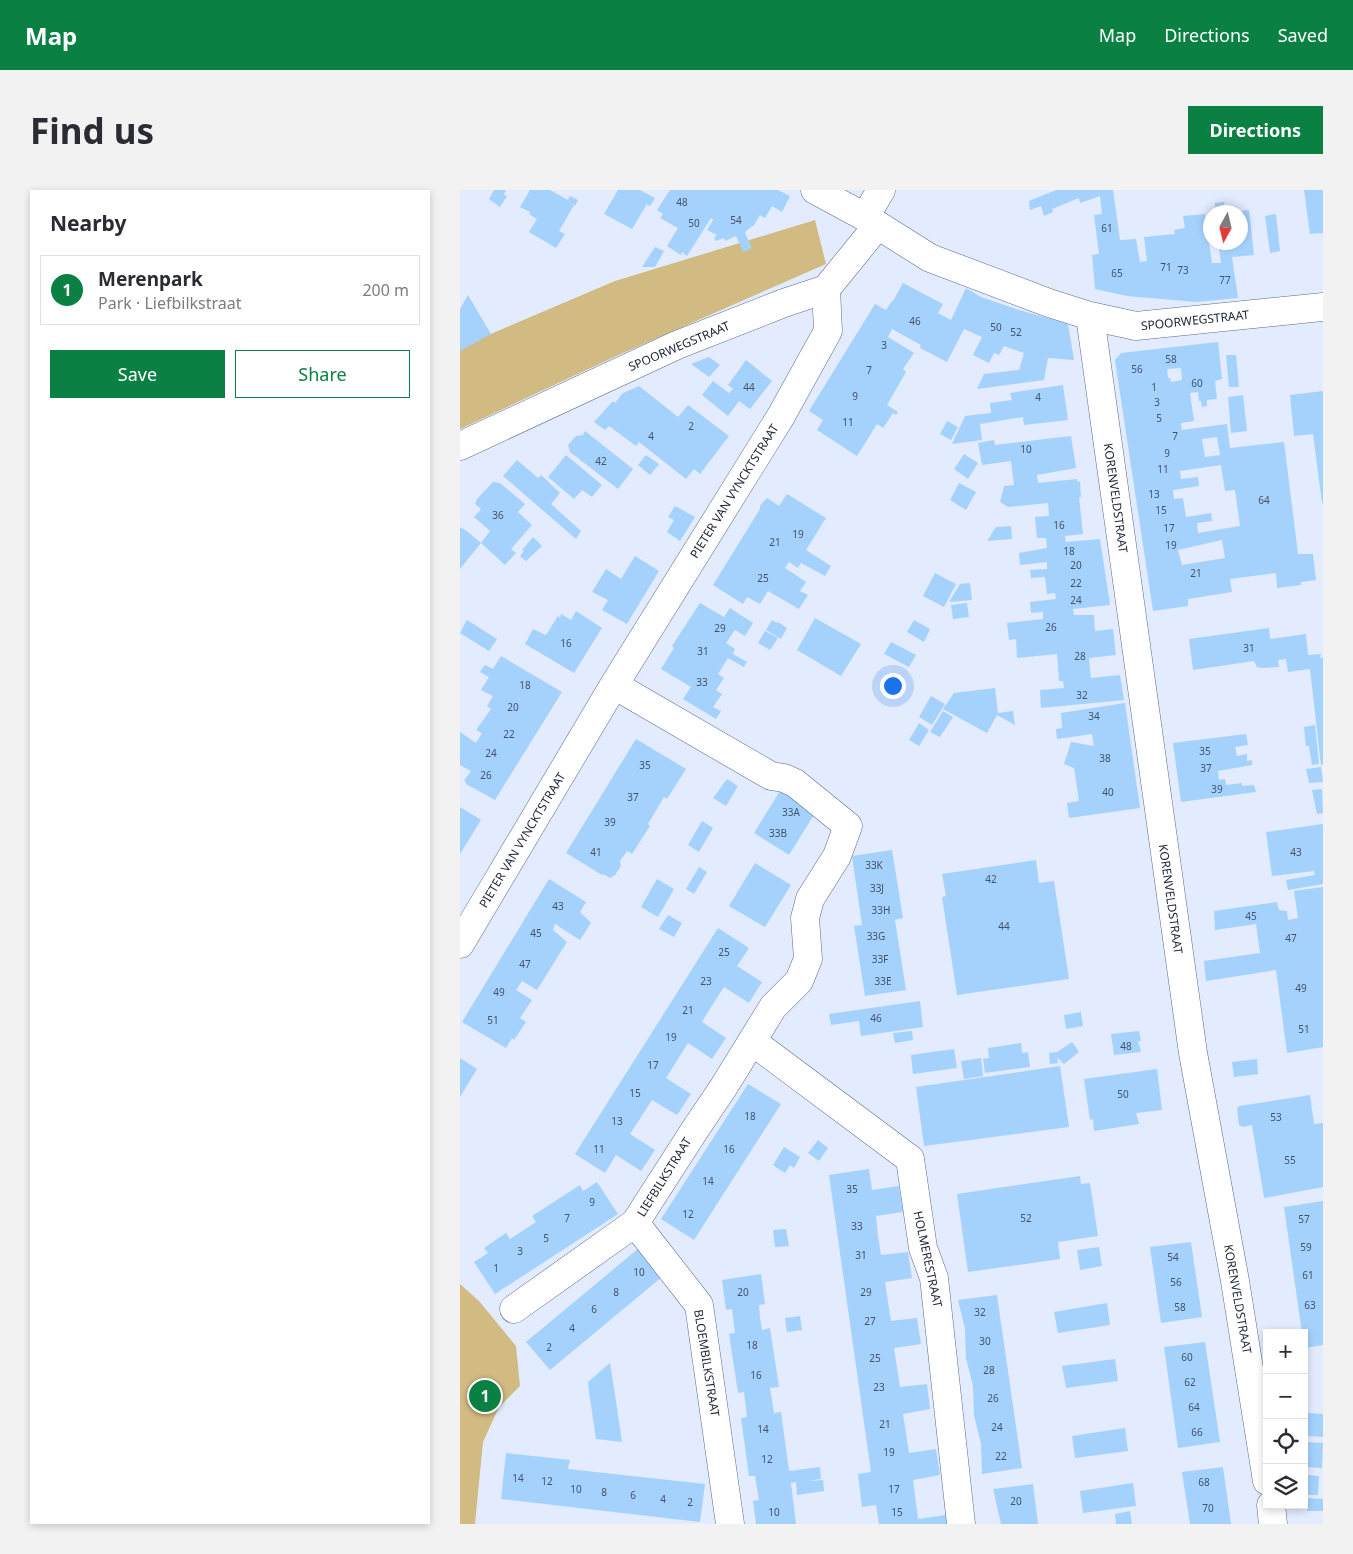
<!DOCTYPE html>
<meta charset="utf-8">
<style>
body{margin:0;font-family:"Noto Sans",sans-serif;background:#f2f2f3;color:#2b2b33}
.controls{position:absolute;right:15px;bottom:15px;display:grid;overflow:hidden;border-radius:0px;box-shadow:0 2px 8px #0003}
.controls button{width:45px;height:45px;display:grid;place-items:center;padding:0;border:0;border-bottom:1px solid #e1e1e2;background:#fff;color:#2b2b33;font:25px sans-serif}
.compass{position:absolute;left:743px;top:15px;width:45px;height:45px;border-radius:50%;background:#fff;box-shadow:0 2px 8px #0003;rotate:188deg}
.you{position:absolute;left:432px;top:495px;width:18px;height:18px;margin:-12px;border:4px solid #fff;border-radius:50%;background:#1a73e8;box-shadow:0 0 0 8px #1a73e833}
.badge{display:grid;place-items:center;width:32px;height:32px;border-radius:50%;background:#0b8043;color:#fff;font-size:16px;font-weight:700}
.pin{position:absolute;translate:-50% -50%;border:2px solid #fff;box-shadow:0 1px 5px #0006}
.list{margin:0;padding:0;list-style:none}
h2{display:flex;justify-content:space-between;align-items:center;height:65px;margin:0;padding:0 20px;font-size:21px}
h2 small{font-size:16px;font-weight:400;color:#7c7c81}
.list li{display:grid;grid-template-columns:32px 1fr auto;gap:15px;align-items:center;box-sizing:border-box;height:70px;margin:0 10px 10px;padding:0 10px;border:1px solid #e1e1e2;border-radius:0px}
.list b{display:block;font-size:19px;white-space:nowrap}
.list p{margin:0;font-size:16px;white-space:nowrap;color:#7c7c81}
.list em{font-size:16px;font-style:normal;color:#7c7c81}
.actions{display:flex;gap:10px;padding:15px 20px}
.actions a{flex:1;padding:11px 0;border:1px solid #0b8043;border-radius:0px;text-align:center;font-size:18px;color:#0b8043}
.actions .main{background:#0b8043;color:#fff}
.icon{flex:none;width:28px;height:28px;fill:none;stroke:currentColor;stroke-width:2;stroke-linecap:round;stroke-linejoin:round}
.map{position:relative;flex:none;width:863px;height:1334px;overflow:hidden;border-radius:0px}
header{display:flex;align-items:center;gap:30px;box-sizing:border-box;height:70px;padding:0 25px;background:#0b8043;color:#fff}
header strong{font-size:24px}
nav{display:flex;gap:28px;margin-inline-start:auto;font-size:18px}
.intro{display:flex;align-items:center;justify-content:space-between;box-sizing:border-box;height:120px;padding:0 30px}
h1{margin:0;font-size:35px}
.button{padding:12px 22px;border-radius:0px;background:#0b8043;color:#fff;font-size:18px;font-weight:700}
main{display:flex;gap:30px;padding:0 30px}
aside{flex:1;background:#fff;border-radius:0px;box-shadow:0 2px 8px #0003}
.map>svg:first-child{display:block}
.green{fill:#d2bb82}
.building{fill:#a5d2fd;fill-rule:evenodd}
.lines{fill:none;stroke-linecap:round;stroke-linejoin:round}
.street-casing{stroke:#5a6993;stroke-width:29}
.street{stroke:#fff;stroke-width:28}
.labels{text-anchor:middle;dominant-baseline:central;stroke-width:4;stroke-linejoin:round;paint-order:stroke}
.number-label{font-size:10px;fill:#42526b}
.street-label{font-size:12px;fill:#21283a;stroke:#fff}
</style>
<header>
<strong>Map</strong>
<nav><a>Map</a><a>Directions</a><a>Saved</a></nav>
</header>
<div class="intro"><h1>Find us</h1><a class="button">Directions</a></div>
<main>
<aside>
<h2>Nearby<small></small></h2>
<ul class="list">
<li><span class="badge">1</span><div><b>Merenpark</b><p>Park · Liefbilkstraat</p></div><em>200 m</em></li>
</ul>
<div class="actions"><a class="main">Save</a><a>Share</a></div>
</aside>
<div class="map">
<svg width="863" height="1334" viewBox="0 0 863 1334">
<rect width="100%" height="100%" fill="#e3ebfe"/>
<path class="green" d="M355 30 366 74 163 163 0 239V157L155 91Z
M0 1094 19 1111 56 1156 60 1196 39 1217 23 1252 15 1334H0Z"/>
<path class="building" d="M34 0H46L44 5 47 6 40 17 29 9Z
M70 0H90L108 10 110 6 118 10 115 16 114 15 99 41 105 44 96 58 69 42 77 29 69 24 70 22 60 17Z
M158 0H180L195 8 190 16 187 14 172 39 144 24Z
M210 0H318L330 6 322 22 312 16 305 28 300 25 294 35 286 41 285 43 292 58 290 59 283 62 276 46 265 51 264 48 256 51 254 48 257 45 247 40 253 30 251 28 227 66 222 62 221 65 207 56 218 38 200 28 203 24 197 20Z
M596 0H653L660 50 676 49 680 72 687 71 684 47 715 44 714 40 725 38 723 26 745 24 752 73H761L758 52H781L780 21 789 20 794 65 772 67 778 108 736 112 667 106 635 99 632 65 639 64 634 25 642 24 640 6 620 13 619 8 592 19 593 22 584 26 581 16 570 20 569 11Z
M844 0H863V43L850 44Z
M764 12 765 22H755V13Z
M816 24 820 61 810 63 805 26Z
M195 57 204 61 195 77H182Z
M443 93 483 114 478 123 491 130 506 98 521 107 556 119 608 134 614 170 588 168 584 190 517 199 524 184 559 180 564 163 544 156 539 165 534 163 529 173 513 165 522 147 504 139 487 172 460 158 461 155 432 139 428 147 454 163 443 179 446 182 427 215 438 222 436 225 433 223 423 238 417 234 397 266 357 240 363 230 349 221 415 114 426 120 432 111H433Z
M8 105 31 144 0 161V119Z
M758 152 762 189 755 191 757 209 747 210V216L742 217 741 211H739L738 202 730 203 734 231 721 233 722 240 767 234 770 258 824 252 838 364H853L856 390 841 392V395L817 398 816 383 770 389 772 402 728 409V416L693 421 655 170 661 163ZM721 178 722 190 711 192 710 188H708L707 179ZM757 247 760 265 745 267 742 249ZM761 275 765 301 775 300 780 336 738 343 737 333 752 331 751 323 726 327 723 308 714 309 713 300 739 296 738 287 721 289 720 281ZM762 350 765 368 722 375 718 360Z
M766 165H776L779 197H769Z
M249 167 260 175 249 187 231 174Z
M286 170 312 191 290 219 279 211 268 226 242 205 253 191 269 203 273 199 268 195Z
M603 195 608 230 564 235 563 227 520 234 522 250 492 254 505 226 531 223 530 213 552 210 550 203Z
M179 196 218 227 228 215 269 246 240 284 234 279 226 289 179 252 176 256 149 236 145 240 134 232 153 211 155 213 163 203Z
M863 201V313H862L853 244 834 246 830 205Z
M783 205 787 241 771 243 768 207Z
M487 231 498 237 491 250 480 244Z
M125 241 173 279 158 299 110 262 108 255 116 246 123 245Z
M611 246 616 278 577 285 578 293 617 289V292L620 291 621 307H619L623 344 605 346 606 352 640 349 650 415 613 419 614 425H634L635 441 653 439 656 465 629 468 631 488 660 485 664 510 581 518 580 500 604 498 603 491H599L597 464 557 468 556 449 549 450 547 433 583 429V422L571 423 570 412 596 409 595 403 587 404 585 387 571 388 570 380 587 379V372L560 375 559 363 587 358 586 348H577L575 327 589 326 588 313 548 317 540 312 544 296 554 295 551 271 522 275 518 253 534 250 535 255Z
M504 264 518 273 508 289 494 279Z
M106 265 142 295 132 307 122 300 114 309 88 287Z
M186 265 199 274 190 285 178 275Z
M57 270 78 288 81 285 100 303 91 314 121 341 116 349 43 286Z
M33 292 40 293 65 314 58 322 72 335 51 359 56 363 45 375 21 353 0 379V337L8 342 21 353 30 341 14 327 21 319 15 314 17 309Z
M499 293 516 302 506 320 490 310Z
M327 304 366 328 346 360 371 376 365 386 341 373 338 378 329 372 325 378 346 392 340 401 348 405 339 419 308 401 300 414 287 407 283 414 253 395 300 319V316L303 312 307 308 319 316Z
M215 316 235 327 220 351 207 342 214 330 208 327Z
M551 336 552 349 527 351 536 337Z
M73 347 82 356 66 371 60 366 64 361 62 360Z
M175 366 199 381 167 434 142 420 148 410 132 402 146 379 161 389Z
M475 383 496 394 484 417 463 406Z
M510 393 512 410 489 412 500 394Z
M240 413 264 427 270 418 293 433 285 446 275 440 266 453 275 459 273 464 287 472 284 477 268 468 258 484 264 488 256 500 262 504 253 517 261 521 256 529 223 509 231 497 201 479 214 458 212 456Z
M507 413 509 427 493 429 491 415Z
M116 421 142 438 114 483 65 454 73 439 86 445 98 426 100 428 101 424 111 430Z
M355 428 401 454 381 486 337 460Z
M7 430 37 449 29 461 0 443Z
M312 430 317 433 318 432 327 438 321 449 306 440Z
M454 430 470 439 464 452 447 442Z
M809 438 810 449 846 444 848 465 861 464 860 468H863V574L861 575 850 479 828 482 826 469 818 470 819 477 801 478 797 477 794 471 733 480 729 449Z
M305 441 318 448 310 460 298 453Z
M431 452 456 465 449 477 424 464Z
M41 466 102 502 35 610 6 594V592L4 591 11 581 0 575V542L16 553 22 543 16 540 31 519 27 516 33 506 21 500 29 487 20 482 25 475 33 479Z
M535 498 538 523 553 521 555 535 537 525 527 543 483 519 494 503Z
M471 506 485 514 472 535 459 527Z
M665 513 680 618 609 628 607 613 619 611 614 578 604 574 611 552 634 556 632 544 597 549 596 539 602 538 601 523Z
M483 521 493 527 480 547 470 542Z
M459 533 469 540 459 556 449 550Z
M855 535 859 574 852 575 849 556H846L844 537Z
M786 544 788 555 775 557 777 566 787 564V571L792 570V575L758 581 759 590 765 589 766 595 782 593V596L794 595 796 602 721 612 713 553Z
M176 549 226 579 207 609 204 607 188 634 190 636 172 664 167 661 160 671 161 676 155 685 150 688 143 684 142 685 106 663Z
M861 577 863 592 849 593 846 579Z
M267 589 278 596 266 616 253 608Z
M862 599 863 623 857 624 852 600Z
M320 601 355 623 329 665 294 643Z
M0 617 21 630 0 664Z
M242 631 253 638 239 662 228 655Z
M863 634V694L828 700 826 690 855 685 854 681 812 686 806 642Z
M432 660 443 728 435 730 446 800 405 806 394 736 402 735 392 666Z
M576 670 579 693 594 691 609 789 497 805 482 707 486 706 482 684Z
M295 673 331 695 305 737 269 716Z
M239 677 247 682 234 704 226 699Z
M89 689 126 712 120 722 131 733 120 750 95 734 93 740 107 752 77 800 62 791 56 800 72 810 60 828 66 832 54 850 52 848 46 858 2 832Z
M197 689 214 699 198 727 181 717Z
M863 697V857L827 863 816 780 746 791 744 771 800 763 796 734 755 740 754 721 817 712 819 720 827 721 828 730 838 728 834 701Z
M208 725 222 733 214 747 199 739Z
M258 738 289 758 277 776 302 792 289 813 264 797 251 817 242 832 266 848 252 869 228 853 206 888 231 904 217 925 192 910 170 944 195 960 181 981 156 965 145 983 115 964Z
M460 811 463 837 401 846 399 831 371 835 369 824Z
M621 822 623 836 606 839 604 825Z
M452 841 453 850 435 853 433 843Z
M679 841 681 851H678L681 862 654 865 651 844Z
M612 852 619 862 604 874 597 867 598 873 590 874 589 863 597 862Z
M561 853 562 863 568 862 570 877 525 883 523 869 529 868 528 858Z
M494 859 497 878 453 884 451 865Z
M0 868 17 879 0 907Z
M521 868 523 886 504 889 501 871Z
M797 869 798 884 774 887 772 872Z
M600 876 609 937 464 956 456 897Z
M697 879 702 920 676 923 679 934 634 941 633 929 630 930 624 889Z
M288 894 321 914 234 1050 201 1029Z
M850 905 854 934 863 933V997L804 1008 792 935 783 937 779 935 777 919 779 916Z
M358 950 368 958 359 971 348 963Z
M324 957 340 967 334 978 330 975 325 983 313 975Z
M409 979 412 1000 439 996 443 1022 416 1026 418 1046 421 1065 448 1062 452 1088 425 1092 431 1131 457 1128 461 1154 434 1158 440 1197 467 1194 470 1219 443 1224 449 1263 476 1259 480 1285 453 1290 458 1329 486 1325 487 1334H419L416 1315 402 1317 398 1284 411 1282 369 985Z
M620 986 621 994 630 993 638 1046 598 1052 600 1069 508 1082 497 1004Z
M137 992 158 1024 35 1104 14 1072 28 1063 24 1058 46 1043 50 1049 76 1032 72 1026 120 995 123 1001Z
M863 1011V1155L844 1158V1143H842L824 1017Z
M326 1039 329 1056 315 1057 313 1040Z
M731 1052 742 1127 701 1133 690 1057Z
M639 1057 642 1076 620 1080 617 1060Z
M179 1058 203 1086 90 1180 66 1152Z
M301 1084 305 1114 299 1115 300 1127 302 1140 310 1138 319 1197 310 1198 314 1223 321 1222 329 1281 360 1277 361 1289 347 1291 363 1290 364 1301 337 1305 336 1292 331 1293 336 1334H296L293 1311 299 1310 295 1286H289L281 1228 287 1227 284 1202 278 1203 269 1144 275 1143 272 1119 266 1120 262 1090Z
M537 1105 562 1278 522 1284 521 1254 514 1225 513 1196 506 1168 505 1139 498 1110Z
M647 1113 650 1135 598 1143 594 1122Z
M340 1126 342 1140 327 1142 325 1128Z
M745 1152 760 1252 718 1258 704 1157Z
M655 1169 658 1191 606 1198 602 1176Z
M150 1173 154 1198 162 1252 136 1249 129 1202 128 1192Z
M848 1223 863 1224V1247L847 1246Z
M665 1238 668 1261 615 1268 612 1246Z
M846 1252 863 1253 862 1278 845 1277Z
M46 1263 110 1270 108 1279 245 1294 240 1332 41 1309Z
M763 1277 771 1334H730L722 1282Z
M848 1285 859 1286 858 1305H847Z
M673 1293 676 1316 623 1323 620 1301Z
M573 1294 578 1334H541L533 1299Z
M847 1308 863 1309V1321H847Z
M670 1321 672 1334H656L655 1324Z"/>
<g class="lines">
<defs>
<path id="street" d="M355 0 405 27 421 0
M405 27 470 68 589 113 630 126 676 136 863 117
M630 126 733 863 775 1091 807 1291
M0 256 217 155 324 113 366 99 418 35
M0 754 154 495 321 226 368 141 366 99
M293 852 450 969 463 1058 474 1088 501 1334
M175 1033 239 1115 270 1334
M54 1119 175 1033 236 938 263 898 313 817 339 791 348 769 345 728 350 709 377 666 388 636 335 593 324 588 311 586 154 495
M811 1315 813 1334"/>
</defs>
<use href="#street" class="street-casing"/>
<use href="#street" class="street"/>
</g>
<g class="labels">
<g class="number-label">
<text x="222" y="12">48</text>
<text x="276" y="30">54</text>
<text x="234" y="33">50</text>
<text x="647" y="38">61</text>
<text x="706" y="77">71</text>
<text x="723" y="80">73</text>
<text x="657" y="83">65</text>
<text x="765" y="90">77</text>
<text x="455" y="131">46</text>
<text x="536" y="137">50</text>
<text x="556" y="142">52</text>
<text x="424" y="155">3</text>
<text x="711" y="169">58</text>
<text x="677" y="179">56</text>
<text x="409" y="180">7</text>
<text x="737" y="193">60</text>
<text x="289" y="197">44</text>
<text x="694" y="197">1</text>
<text x="395" y="206">9</text>
<text x="578" y="207">4</text>
<text x="697" y="212">3</text>
<text x="699" y="228">5</text>
<text x="388" y="232">11</text>
<text x="231" y="236">2</text>
<text x="191" y="246">4</text>
<text x="715" y="246">7</text>
<text x="566" y="259">10</text>
<text x="707" y="263">9</text>
<text x="141" y="271">42</text>
<text x="703" y="279">11</text>
<text x="694" y="304">13</text>
<text x="804" y="310">64</text>
<text x="701" y="320">15</text>
<text x="38" y="325">36</text>
<text x="599" y="335">16</text>
<text x="709" y="338">17</text>
<text x="338" y="344">19</text>
<text x="315" y="352">21</text>
<text x="711" y="355">19</text>
<text x="609" y="361">18</text>
<text x="616" y="375">20</text>
<text x="736" y="383">21</text>
<text x="303" y="388">25</text>
<text x="616" y="393">22</text>
<text x="616" y="410">24</text>
<text x="591" y="437">26</text>
<text x="260" y="438">29</text>
<text x="106" y="453">16</text>
<text x="789" y="458">31</text>
<text x="243" y="461">31</text>
<text x="620" y="466">28</text>
<text x="242" y="492">33</text>
<text x="65" y="495">18</text>
<text x="622" y="505">32</text>
<text x="53" y="517">20</text>
<text x="634" y="526">34</text>
<text x="49" y="544">22</text>
<text x="745" y="561">35</text>
<text x="31" y="563">24</text>
<text x="645" y="568">38</text>
<text x="185" y="575">35</text>
<text x="746" y="578">37</text>
<text x="26" y="585">26</text>
<text x="757" y="599">39</text>
<text x="648" y="602">40</text>
<text x="173" y="607">37</text>
<text x="331" y="622">33A</text>
<text x="150" y="632">39</text>
<text x="318" y="643">33B</text>
<text x="136" y="662">41</text>
<text x="836" y="662">43</text>
<text x="414" y="675">33K</text>
<text x="531" y="689">42</text>
<text x="417" y="698">33J</text>
<text x="98" y="716">43</text>
<text x="421" y="720">33H</text>
<text x="791" y="726">45</text>
<text x="544" y="736">44</text>
<text x="76" y="743">45</text>
<text x="416" y="746">33G</text>
<text x="831" y="748">47</text>
<text x="264" y="762">25</text>
<text x="420" y="769">33F</text>
<text x="65" y="774">47</text>
<text x="246" y="791">23</text>
<text x="423" y="791">33E</text>
<text x="841" y="798">49</text>
<text x="39" y="802">49</text>
<text x="228" y="820">21</text>
<text x="416" y="828">46</text>
<text x="33" y="830">51</text>
<text x="844" y="839">51</text>
<text x="211" y="847">19</text>
<text x="666" y="856">48</text>
<text x="193" y="875">17</text>
<text x="175" y="903">15</text>
<text x="663" y="904">50</text>
<text x="290" y="926">18</text>
<text x="816" y="927">53</text>
<text x="157" y="931">13</text>
<text x="139" y="959">11</text>
<text x="269" y="959">16</text>
<text x="830" y="970">55</text>
<text x="248" y="991">14</text>
<text x="392" y="999">35</text>
<text x="132" y="1012">9</text>
<text x="228" y="1024">12</text>
<text x="107" y="1028">7</text>
<text x="566" y="1028">52</text>
<text x="844" y="1029">57</text>
<text x="397" y="1036">33</text>
<text x="86" y="1048">5</text>
<text x="846" y="1057">59</text>
<text x="60" y="1061">3</text>
<text x="401" y="1065">31</text>
<text x="713" y="1067">54</text>
<text x="36" y="1078">1</text>
<text x="179" y="1082">10</text>
<text x="848" y="1085">61</text>
<text x="716" y="1092">56</text>
<text x="156" y="1102">8</text>
<text x="283" y="1102">20</text>
<text x="406" y="1102">29</text>
<text x="850" y="1115">63</text>
<text x="720" y="1117">58</text>
<text x="134" y="1119">6</text>
<text x="520" y="1122">32</text>
<text x="410" y="1131">27</text>
<text x="112" y="1138">4</text>
<text x="525" y="1151">30</text>
<text x="292" y="1155">18</text>
<text x="89" y="1157">2</text>
<text x="727" y="1167">60</text>
<text x="415" y="1168">25</text>
<text x="529" y="1180">28</text>
<text x="296" y="1185">16</text>
<text x="730" y="1192">62</text>
<text x="419" y="1197">23</text>
<text x="533" y="1208">26</text>
<text x="734" y="1217">64</text>
<text x="425" y="1234">21</text>
<text x="537" y="1237">24</text>
<text x="303" y="1239">14</text>
<text x="737" y="1242">66</text>
<text x="429" y="1262">19</text>
<text x="541" y="1266">22</text>
<text x="307" y="1269">12</text>
<text x="58" y="1288">14</text>
<text x="87" y="1291">12</text>
<text x="744" y="1292">68</text>
<text x="116" y="1299">10</text>
<text x="434" y="1299">17</text>
<text x="144" y="1302">8</text>
<text x="173" y="1305">6</text>
<text x="203" y="1309">4</text>
<text x="556" y="1311">20</text>
<text x="230" y="1312">2</text>
<text x="748" y="1318">70</text>
<text x="314" y="1322">10</text>
<text x="437" y="1322">15</text>
</g>
<g class="street-label">
<text transform="translate(735 130) rotate(-6)">SPOORWEGSTRAAT</text>
<text transform="translate(219 156) rotate(-23)">SPOORWEGSTRAAT</text>
<text transform="translate(274 301) rotate(-58)">PIETER VAN VYNCKTSTRAAT</text>
<text transform="translate(656 308) rotate(82)">KORENVELDSTRAAT</text>
<text transform="translate(62 650) rotate(-59)">PIETER VAN VYNCKTSTRAAT</text>
<text transform="translate(711 709) rotate(82)">KORENVELDSTRAAT</text>
<text transform="translate(204 987) rotate(-58)">LIEFBILKSTRAAT</text>
<text transform="translate(468 1069) rotate(78)">HOLMERESTRAAT</text>
<text transform="translate(778 1109) rotate(80)">KORENVELDSTRAAT</text>
<text transform="translate(247 1173) rotate(81)">BLOEMBILKSTRAAT</text>
</g>
</g>
</svg>
<div class="controls">
<button>+</button>
<button>−</button>
<button><svg class="icon" aria-label="locate" viewBox="0 0 24 24"><circle cx="12" cy="12" r="6"/><path d="M12 2v4M12 18v4M2 12h4M18 12h4"/></svg></button>
<button><svg class="icon" aria-label="layers" viewBox="0 0 24 24"><path d="M12 4l9 5-9 5-9-5zM3 14l9 5 9-5"/></svg></button>
</div>
<svg class="compass" viewBox="-18 -18 36 36"><path d="M0-13l5 13h-10z" fill="#e53935"/><path d="M0 13l5-13h-10z" fill="#7c7c81"/></svg>
<div class="you"></div>
<div class="pin badge" style="left:25px;top:1206px">1</div>
</div>
</main>
